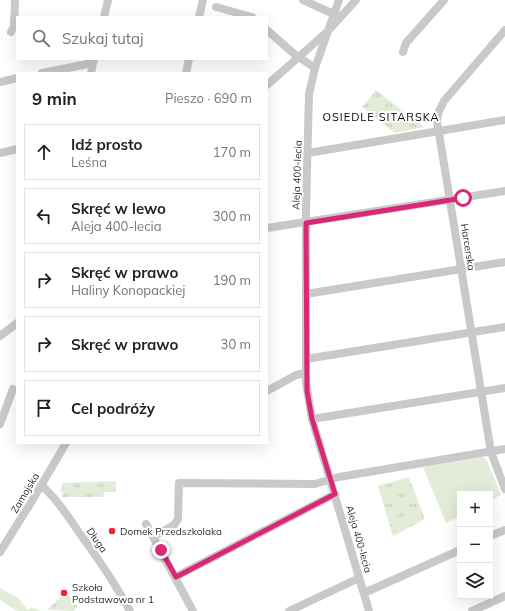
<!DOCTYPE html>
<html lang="pl">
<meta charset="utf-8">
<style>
body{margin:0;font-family:Mulish,sans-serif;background:#f6f6f6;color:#222}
.controls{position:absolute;right:12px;bottom:12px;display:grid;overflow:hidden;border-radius:0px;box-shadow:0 4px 16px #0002}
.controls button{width:36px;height:36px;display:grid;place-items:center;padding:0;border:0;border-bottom:1px solid #e0e0e0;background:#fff;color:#222;font:20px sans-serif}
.stop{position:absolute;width:12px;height:12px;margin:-9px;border:3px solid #db2777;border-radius:50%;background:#fff}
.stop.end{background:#db2777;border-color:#fff;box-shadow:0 1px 4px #0008}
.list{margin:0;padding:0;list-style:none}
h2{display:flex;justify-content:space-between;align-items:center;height:52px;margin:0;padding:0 16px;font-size:17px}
h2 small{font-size:13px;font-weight:400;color:#767676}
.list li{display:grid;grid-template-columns:26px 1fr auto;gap:12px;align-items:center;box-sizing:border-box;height:56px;margin:0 8px 8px;padding:0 8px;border:1px solid #e0e0e0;border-radius:0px}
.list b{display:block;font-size:15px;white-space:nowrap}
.list p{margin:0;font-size:13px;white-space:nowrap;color:#767676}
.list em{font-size:13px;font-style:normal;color:#767676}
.icon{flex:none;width:22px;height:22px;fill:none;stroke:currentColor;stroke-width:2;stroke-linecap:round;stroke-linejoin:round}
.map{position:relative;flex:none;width:505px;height:611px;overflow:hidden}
.search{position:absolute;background:#fff;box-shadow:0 4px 16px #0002;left:16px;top:16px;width:252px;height:44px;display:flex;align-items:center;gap:10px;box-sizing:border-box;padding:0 14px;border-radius:0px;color:#767676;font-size:15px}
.panel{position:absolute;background:#fff;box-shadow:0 4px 16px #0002;left:16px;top:72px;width:252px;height:372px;border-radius:0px}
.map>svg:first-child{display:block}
.grass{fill:url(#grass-tufts)}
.pitch{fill:#e3ebd9}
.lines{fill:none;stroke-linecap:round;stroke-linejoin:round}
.minor{stroke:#c9c9c9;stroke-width:8}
.route{stroke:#db2777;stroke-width:5}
.poi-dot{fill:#ee2434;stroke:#fff;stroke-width:1.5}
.labels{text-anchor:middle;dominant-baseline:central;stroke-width:4;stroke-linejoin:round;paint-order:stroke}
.street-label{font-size:10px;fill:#2c2c2c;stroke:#fff}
.poi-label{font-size:10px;fill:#2c2c2c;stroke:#fff;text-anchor:start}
.neighbourhood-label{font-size:11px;letter-spacing:1px;fill:#000;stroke:#fff}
</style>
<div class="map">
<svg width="505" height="611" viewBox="0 0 505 611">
<defs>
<pattern id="grass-tufts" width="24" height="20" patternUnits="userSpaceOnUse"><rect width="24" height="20" fill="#e3ebd9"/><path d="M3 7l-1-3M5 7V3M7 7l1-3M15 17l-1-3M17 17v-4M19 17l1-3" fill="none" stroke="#c3caba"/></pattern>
</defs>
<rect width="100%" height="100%" fill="#fff"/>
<path class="grass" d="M376 90 424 127 395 133 362 107Z
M409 477 425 519 393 536 378 486Z
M116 481V492H104L103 497H62L63 493 60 491 63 483Z
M0 588 18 598 28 610 32 607 41 611H17L0 600Z
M66 592 78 607 73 611 47 610Z"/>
<path class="pitch" d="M483 457 487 461 501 495 490 501V494H460V516L446 523 423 467Z"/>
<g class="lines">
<path class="minor" d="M303 0 338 16
M339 0 315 68 309 94 306 209V383L312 419 369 611
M216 7 252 17
M104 17 108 0
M199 17 203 0
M267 30 293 53 315 68
M505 30 444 101 438 113 437 121 491 452 505 489
M11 32 14 26 15 0
M403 52 406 43 444 0
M42 73 93 63
M91 73 94 59
M186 73 189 59
M0 82 17 78
M267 85 327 32 356 0
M0 153 17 149
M308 153 505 120
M267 228 505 191
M306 294 505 262
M0 336 17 323
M306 359 505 327
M267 391 296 375 306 373
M312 419 505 388
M0 424 13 389
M41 485C56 498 67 515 78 531 97 557 115 583 130 611
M146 524 193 611
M490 536 505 530
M153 537 174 525 178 519 179 483 315 484 339 477 505 449
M0 552 32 501 66 443
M175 577 335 494
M364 593 460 550
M289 611 359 578
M472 611 505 596"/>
</g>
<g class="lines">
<path class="route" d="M161 550 176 577 335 494 312 419 307 391 306 223 463 198"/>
</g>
<g class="poi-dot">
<circle cx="112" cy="531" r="4"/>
<circle cx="64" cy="593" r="4"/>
</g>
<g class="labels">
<g class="street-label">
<text transform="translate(297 175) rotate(-88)">Aleja 400-lecia</text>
<text transform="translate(468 247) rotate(81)">Harcerska</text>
<text transform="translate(25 493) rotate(-59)">Zamojska</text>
<text transform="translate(359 539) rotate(74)">Aleja 400-lecia</text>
<text transform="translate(97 540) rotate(55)">Długa</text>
</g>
<g class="poi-label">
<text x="120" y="531">Domek Przedszkolaka</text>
<text x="72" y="587">Szkoła<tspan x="72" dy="12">Podstawowa nr 1</tspan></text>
</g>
<g class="neighbourhood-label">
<text x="381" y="117">OSIEDLE SITARSKA</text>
</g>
</g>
</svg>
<div class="controls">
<button>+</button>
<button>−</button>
<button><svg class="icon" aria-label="layers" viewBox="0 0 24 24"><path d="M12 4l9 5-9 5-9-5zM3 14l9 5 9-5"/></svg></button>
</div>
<div class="stop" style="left:463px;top:198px"></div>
<div class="stop end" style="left:161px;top:550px"></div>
<div class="search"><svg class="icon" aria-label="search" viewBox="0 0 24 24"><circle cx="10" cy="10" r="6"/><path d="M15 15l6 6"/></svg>Szukaj tutaj</div>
<section class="panel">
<h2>9 min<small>Pieszo · 690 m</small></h2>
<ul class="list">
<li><svg class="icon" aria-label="ahead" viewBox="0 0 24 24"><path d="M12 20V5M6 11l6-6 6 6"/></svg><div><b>Idź prosto</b><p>Leśna</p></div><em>170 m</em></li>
<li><svg class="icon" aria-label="left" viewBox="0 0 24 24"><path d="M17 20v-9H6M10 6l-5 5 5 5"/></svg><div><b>Skręć w lewo</b><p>Aleja 400-lecia</p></div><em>300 m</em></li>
<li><svg class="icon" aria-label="right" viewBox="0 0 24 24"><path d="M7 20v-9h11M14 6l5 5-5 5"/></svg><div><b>Skręć w prawo</b><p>Haliny Konopackiej</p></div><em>190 m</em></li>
<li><svg class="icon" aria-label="right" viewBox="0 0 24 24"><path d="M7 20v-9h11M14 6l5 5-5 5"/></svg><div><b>Skręć w prawo</b></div><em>30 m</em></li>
<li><svg class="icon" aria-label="arrive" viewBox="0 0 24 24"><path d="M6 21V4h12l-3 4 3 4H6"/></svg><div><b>Cel podróży</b></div></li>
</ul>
</section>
</div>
